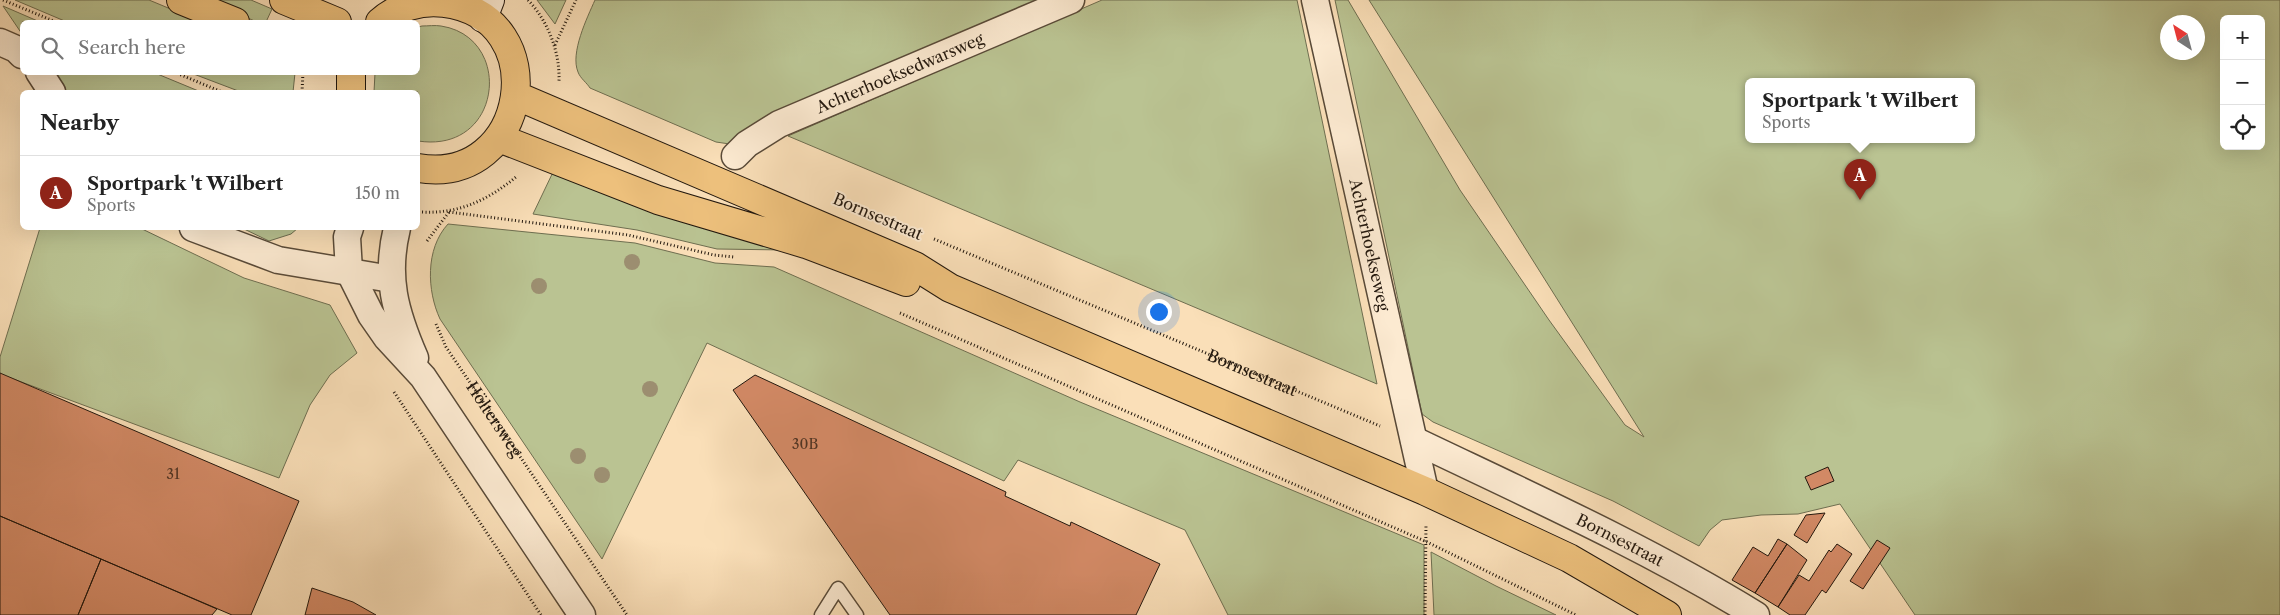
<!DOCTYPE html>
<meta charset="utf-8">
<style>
body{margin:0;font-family:"Libre Caslon Text",serif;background:#f6f6f6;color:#222}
.controls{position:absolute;right:15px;top:15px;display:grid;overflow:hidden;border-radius:8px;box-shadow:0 5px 20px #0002}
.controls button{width:45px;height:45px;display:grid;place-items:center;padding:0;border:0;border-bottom:1px solid #e0e0e0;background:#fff;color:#222;font:25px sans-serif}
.compass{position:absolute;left:2160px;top:15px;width:45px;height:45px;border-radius:50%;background:#fff;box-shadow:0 5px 20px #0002;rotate:324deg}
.you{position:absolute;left:1158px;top:311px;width:18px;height:18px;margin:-12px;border:4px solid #fff;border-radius:50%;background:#1a73e8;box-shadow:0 0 0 8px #1a73e833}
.badge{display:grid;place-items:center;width:32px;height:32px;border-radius:50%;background:#8f2418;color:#fff;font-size:16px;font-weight:700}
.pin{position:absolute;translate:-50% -41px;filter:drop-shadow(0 1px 2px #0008)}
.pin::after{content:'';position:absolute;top:26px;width:18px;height:15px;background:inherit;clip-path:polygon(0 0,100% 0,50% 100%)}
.popup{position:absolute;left:1745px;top:78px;width:230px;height:65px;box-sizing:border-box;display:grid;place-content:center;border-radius:8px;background:#fff;filter:drop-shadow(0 1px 4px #0005);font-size:16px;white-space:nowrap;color:#767676}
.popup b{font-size:19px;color:#222}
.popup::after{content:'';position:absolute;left:50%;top:100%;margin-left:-10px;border:10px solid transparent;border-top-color:#fff}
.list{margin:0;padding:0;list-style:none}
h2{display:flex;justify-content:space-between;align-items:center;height:65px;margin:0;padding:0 20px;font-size:21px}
h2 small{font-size:16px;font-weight:400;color:#767676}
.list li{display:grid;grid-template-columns:32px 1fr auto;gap:15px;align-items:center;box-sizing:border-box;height:75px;padding:0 20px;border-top:1px solid #e0e0e0}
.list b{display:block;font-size:19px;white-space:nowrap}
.list p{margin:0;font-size:16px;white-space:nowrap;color:#767676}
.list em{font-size:16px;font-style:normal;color:#767676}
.icon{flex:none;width:28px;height:28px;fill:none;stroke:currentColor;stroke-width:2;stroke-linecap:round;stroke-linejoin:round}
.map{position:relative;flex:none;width:2280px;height:615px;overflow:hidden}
.search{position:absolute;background:#fff;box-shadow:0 5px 20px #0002;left:20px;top:20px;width:400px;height:55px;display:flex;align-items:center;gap:12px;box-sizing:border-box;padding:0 18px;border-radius:8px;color:#767676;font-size:19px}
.panel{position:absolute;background:#fff;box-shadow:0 5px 20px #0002;left:20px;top:90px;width:400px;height:140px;border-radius:8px}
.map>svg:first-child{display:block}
.green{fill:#bac392;stroke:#6e6e50;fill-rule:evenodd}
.building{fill:#d28965;stroke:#23180e}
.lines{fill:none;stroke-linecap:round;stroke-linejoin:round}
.lane-casing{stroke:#594a38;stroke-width:15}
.street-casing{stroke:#594a38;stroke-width:29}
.secondary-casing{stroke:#23180e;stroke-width:30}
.primary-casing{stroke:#23180e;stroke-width:30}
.path{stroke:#23180e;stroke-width:3;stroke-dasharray:1 2.5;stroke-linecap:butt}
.lane{stroke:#fcead1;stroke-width:12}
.street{stroke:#fcead1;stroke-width:26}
.secondary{stroke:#fcead1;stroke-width:28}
.primary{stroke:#edc07c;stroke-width:28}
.tree{fill:#9c8e70}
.labels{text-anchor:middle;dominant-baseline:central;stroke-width:4;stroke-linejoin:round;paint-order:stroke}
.number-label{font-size:14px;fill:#4f3424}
.street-label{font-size:16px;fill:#23180e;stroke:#fcead1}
</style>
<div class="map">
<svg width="2280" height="615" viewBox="0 0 2280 615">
<rect width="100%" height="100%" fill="#fadfb8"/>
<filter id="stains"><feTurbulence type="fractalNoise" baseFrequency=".004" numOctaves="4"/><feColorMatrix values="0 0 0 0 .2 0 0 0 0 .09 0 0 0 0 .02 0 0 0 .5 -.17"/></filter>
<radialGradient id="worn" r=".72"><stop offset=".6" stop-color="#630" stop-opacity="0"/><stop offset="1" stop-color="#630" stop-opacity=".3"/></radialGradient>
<path class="green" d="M15 0H149L202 22H67Z
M205 0H251L272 9 266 22H257Z
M537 0H566L555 24Z
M595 0H1047L750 147 716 142 590 88C587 83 580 78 578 72 570 53 587 18 595 0Z
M1102 0H1297L1377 384 788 136Z
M1335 0H1348L1460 190 1549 320 1625 425 1644 437 1369 0H2280V615H1915L1840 504 1798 514 1761 515 1722 520 1710 530 1699 546 1613 501 1433 422 1422 414ZM2224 19H2261V146H2224ZM2168 22H2198V52H2168ZM1749 81H1971V139H1749Z
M3 6 40 22H22V34Z
M422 26C428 26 435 25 441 26 514 37 503 154 418 141V92H374L375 73 418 72V27Z
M50 73H155L201 92H64Z
M191 73H295L293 92H241Z
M554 170 785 250 717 249 637 230 533 214Z
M448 224 635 243 715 263 774 267 1080 402 1424 545V615H1228L1185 530 1018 460 1004 481 707 343 602 559 440 319C427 291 425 249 448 224Z
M40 228H140L244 278 330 305 357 353 330 375 310 405 279 478 0 374V357Z
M242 228H298L291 234 269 241Z
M1431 552 1496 586 1556 615H1434Z"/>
<path class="building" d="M0 373 299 501 251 615H232L0 516Z
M755 375 1006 492 1005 496 1070 526 1071 522 1160 564 1136 615H890L733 390Z
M1828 467 1834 481 1811 490 1805 477Z
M1825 513 1807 543 1794 535 1806 515Z
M0 516 101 559 78 615H0Z
M1778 539 1787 544 1755 593 1732 580 1753 547 1768 556Z
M1877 540 1890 548 1863 589 1850 581Z
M1787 544 1807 560 1778 607 1755 593Z
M1837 544 1852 554 1826 593 1822 590 1805 615H1790L1778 607 1799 575 1809 581 1829 550 1831 552Z
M101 559 217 609 212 615H78Z
M312 588 353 602 376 615H305Z"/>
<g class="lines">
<defs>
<path id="lane" d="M821 615 838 588 857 615"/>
<g id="street">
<path id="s3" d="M1315 0 1425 491"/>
<path d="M0 42 16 49 22 55"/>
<path d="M39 72 52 92"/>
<path id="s4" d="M735 156 747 144 779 124 1071 0"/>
<path d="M193 228 278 260 391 279"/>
<path d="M350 228 347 237 349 271 371 315 387 338 423 377 582 615"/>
<path d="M397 228C385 277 395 312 415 358"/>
<path id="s5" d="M1414 440C1529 495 1647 548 1756 615"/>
</g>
<path id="secondary" d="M483 18 490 0"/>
<path id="primary" d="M181 0 235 22
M284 0 337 22
M380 22C396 7 422 0 444 3 556 17 529 187 418 168
M351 92V72
M517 96 915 266 950 288 1425 491 1569 558 1667 615
M499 138 658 200 806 244 906 282"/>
</defs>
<use href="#lane" class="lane-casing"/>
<use href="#street" class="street-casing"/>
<use href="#secondary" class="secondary-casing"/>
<use href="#primary" class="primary-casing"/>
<g class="path">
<path d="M3 0 56 22"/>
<path d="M528 0C548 21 560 52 559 81"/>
<path d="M555 45 576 0"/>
<path d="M174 72 222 92"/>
<path d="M302 92 303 72"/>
<path d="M422 212C459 214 488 200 516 177"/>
<path d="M449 212 628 235 714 255 734 257"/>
<path id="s1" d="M934 239 1380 426"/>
<path d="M427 241 449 212"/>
<path d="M900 313 1427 542 1576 615"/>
<path id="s2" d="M436 324 446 347 627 615"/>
<path d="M394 392 541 615"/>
<path d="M1425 615 1426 524"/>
</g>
<use href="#lane" class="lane"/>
<use href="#street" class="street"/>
<use href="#secondary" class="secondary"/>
<use href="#primary" class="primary"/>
</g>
<g class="tree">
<circle cx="632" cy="262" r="8"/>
<circle cx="539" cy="286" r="8"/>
<circle cx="650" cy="389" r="8"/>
<circle cx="578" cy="456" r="8"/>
<circle cx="602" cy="475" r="8"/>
</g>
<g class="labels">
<g class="number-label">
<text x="805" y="444">30B</text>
<text x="173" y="474">31</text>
</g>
<g class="street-label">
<text stroke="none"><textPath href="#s4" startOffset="186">Achterhoeksedwarsweg</textPath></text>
<text transform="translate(878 216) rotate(23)">Bornsestraat</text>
<text stroke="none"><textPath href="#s3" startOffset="251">Achterhoekseweg</textPath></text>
<text stroke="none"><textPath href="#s1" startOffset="345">Bornsestraat</textPath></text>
<text stroke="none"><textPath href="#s2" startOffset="112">Höltersweg</textPath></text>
<text stroke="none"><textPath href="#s5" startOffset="229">Bornsestraat</textPath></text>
</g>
</g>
<rect width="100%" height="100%" filter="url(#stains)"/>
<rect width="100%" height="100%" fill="url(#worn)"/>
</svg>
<div class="controls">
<button>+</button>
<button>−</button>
<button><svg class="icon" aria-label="locate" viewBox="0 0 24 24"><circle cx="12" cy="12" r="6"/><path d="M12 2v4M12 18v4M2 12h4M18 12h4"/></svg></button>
</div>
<svg class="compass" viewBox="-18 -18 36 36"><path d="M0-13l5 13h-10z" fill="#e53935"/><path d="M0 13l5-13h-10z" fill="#767676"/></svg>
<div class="you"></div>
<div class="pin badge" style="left:1860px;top:200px">A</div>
<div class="popup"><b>Sportpark 't Wilbert</b>Sports</div>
<div class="search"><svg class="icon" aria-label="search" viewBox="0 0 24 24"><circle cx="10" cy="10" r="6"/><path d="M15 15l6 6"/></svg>Search here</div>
<section class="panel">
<h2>Nearby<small></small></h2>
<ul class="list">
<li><span class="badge">A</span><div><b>Sportpark 't Wilbert</b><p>Sports</p></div><em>150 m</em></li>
</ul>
</section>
</div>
